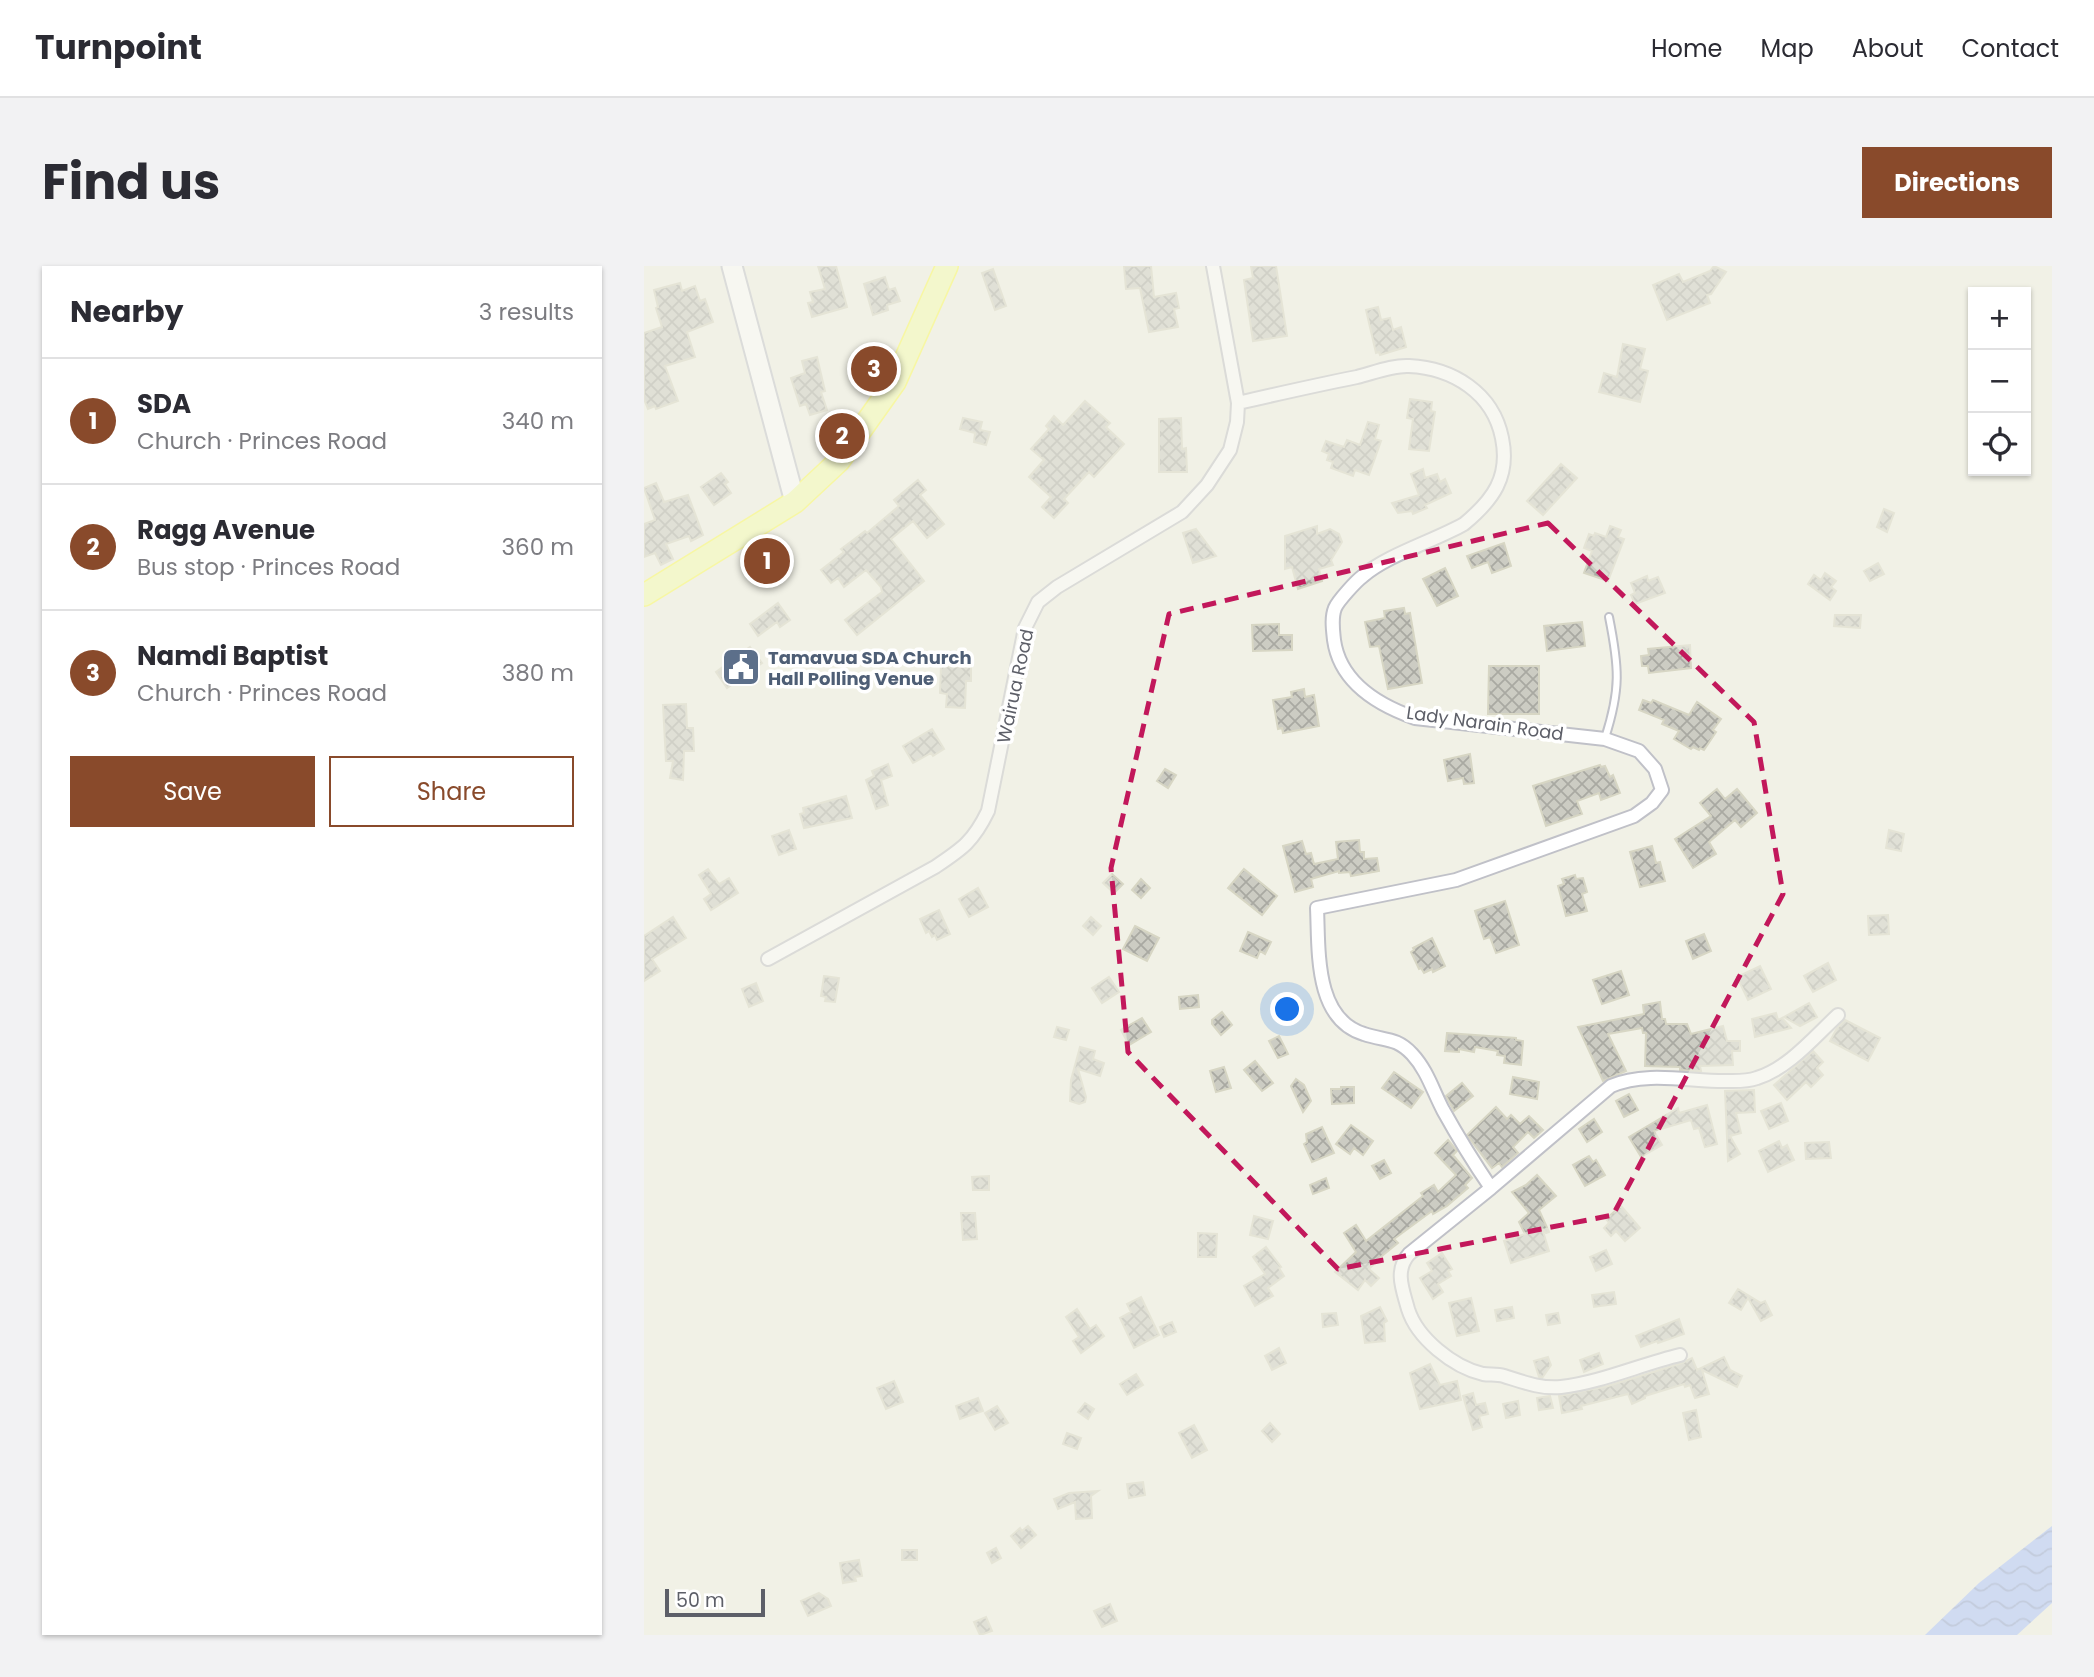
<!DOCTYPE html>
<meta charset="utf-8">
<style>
body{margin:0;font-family:Poppins,sans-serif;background:#f2f2f3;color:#2b2b33}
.controls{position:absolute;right:21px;top:21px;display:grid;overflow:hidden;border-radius:0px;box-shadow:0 2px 5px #0004}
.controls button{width:63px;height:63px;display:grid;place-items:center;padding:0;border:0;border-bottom:2px solid #e1e1e2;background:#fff;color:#2b2b33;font:35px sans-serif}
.scale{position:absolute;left:21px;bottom:18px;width:100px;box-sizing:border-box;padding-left:7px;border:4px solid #5d5f68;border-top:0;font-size:19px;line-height:24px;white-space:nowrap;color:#5d5f68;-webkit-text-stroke:5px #fff;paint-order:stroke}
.you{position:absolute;left:644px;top:744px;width:24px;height:24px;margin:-18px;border:5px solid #fff;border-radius:50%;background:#1a73e8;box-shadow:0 0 0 10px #1a73e833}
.badge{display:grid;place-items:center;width:46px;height:46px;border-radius:50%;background:#894a2b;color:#fff;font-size:23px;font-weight:700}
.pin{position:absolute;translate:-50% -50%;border:4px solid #fff;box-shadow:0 2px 7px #0006}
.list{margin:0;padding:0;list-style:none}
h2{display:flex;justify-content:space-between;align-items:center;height:91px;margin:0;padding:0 28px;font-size:30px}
h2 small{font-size:23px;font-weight:400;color:#7c7c81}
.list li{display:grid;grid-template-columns:46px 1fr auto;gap:21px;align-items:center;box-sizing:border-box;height:126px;padding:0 28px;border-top:2px solid #e1e1e2}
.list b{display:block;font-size:26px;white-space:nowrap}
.list p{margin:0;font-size:23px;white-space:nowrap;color:#7c7c81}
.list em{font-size:23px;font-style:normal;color:#7c7c81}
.actions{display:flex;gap:14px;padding:21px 28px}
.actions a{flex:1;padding:16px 0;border:2px solid #894a2b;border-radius:0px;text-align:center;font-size:24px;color:#894a2b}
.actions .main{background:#894a2b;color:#fff}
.icon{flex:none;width:38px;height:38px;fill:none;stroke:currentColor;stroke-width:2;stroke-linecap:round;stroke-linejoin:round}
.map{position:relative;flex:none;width:1408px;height:1369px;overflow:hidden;border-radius:0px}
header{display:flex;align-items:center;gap:42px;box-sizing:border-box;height:98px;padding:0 35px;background:#fff;border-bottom:2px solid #e1e1e2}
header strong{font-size:33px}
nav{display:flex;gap:38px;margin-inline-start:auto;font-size:24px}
.intro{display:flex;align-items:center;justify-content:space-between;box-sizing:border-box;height:168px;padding:0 42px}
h1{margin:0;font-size:49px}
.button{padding:18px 32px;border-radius:0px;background:#894a2b;color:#fff;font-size:24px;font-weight:700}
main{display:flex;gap:42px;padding:0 42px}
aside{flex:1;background:#fff;border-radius:0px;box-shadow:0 2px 5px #0004}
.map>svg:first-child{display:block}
.water{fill:url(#water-waves)}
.building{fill:url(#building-cross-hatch);stroke:#d7d6c4;stroke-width:2}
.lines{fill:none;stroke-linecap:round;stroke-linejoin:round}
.lane-casing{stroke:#c0c1c8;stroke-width:10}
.street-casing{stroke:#c0c1c8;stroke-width:16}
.secondary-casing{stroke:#c2c3cc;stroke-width:23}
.primary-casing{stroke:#fffe52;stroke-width:24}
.lane{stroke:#fff;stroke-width:6}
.street{stroke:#fff;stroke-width:12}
.secondary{stroke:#fff;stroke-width:19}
.primary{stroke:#f6ffae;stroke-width:21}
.marked{fill:none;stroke:#c2185b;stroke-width:5;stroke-dasharray:14 9;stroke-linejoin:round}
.labels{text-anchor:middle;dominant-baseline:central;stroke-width:7;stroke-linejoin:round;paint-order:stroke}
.service-label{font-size:18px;font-weight:bold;fill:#4e5e75;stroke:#fff;text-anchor:start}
.street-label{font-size:18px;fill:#5d5f68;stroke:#fff}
</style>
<header>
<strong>Turnpoint</strong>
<nav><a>Home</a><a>Map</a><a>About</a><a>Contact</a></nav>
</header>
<div class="intro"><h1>Find us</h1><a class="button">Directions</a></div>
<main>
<aside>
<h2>Nearby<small>3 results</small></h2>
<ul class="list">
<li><span class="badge">1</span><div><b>SDA</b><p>Church · Princes Road</p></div><em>340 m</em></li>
<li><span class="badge">2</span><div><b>Ragg Avenue</b><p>Bus stop · Princes Road</p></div><em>360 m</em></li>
<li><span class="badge">3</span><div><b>Namdi Baptist</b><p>Church · Princes Road</p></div><em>380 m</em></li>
</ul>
<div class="actions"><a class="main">Save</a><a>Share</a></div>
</aside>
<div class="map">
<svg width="1408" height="1369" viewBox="0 0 1408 1369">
<defs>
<pattern id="water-waves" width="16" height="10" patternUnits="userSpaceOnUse" patternTransform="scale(1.75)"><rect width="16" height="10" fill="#a9c1ff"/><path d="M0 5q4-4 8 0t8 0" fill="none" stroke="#8da0d2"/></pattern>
<pattern id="building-cross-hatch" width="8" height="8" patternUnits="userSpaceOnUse" patternTransform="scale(1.75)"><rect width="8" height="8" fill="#ccccc3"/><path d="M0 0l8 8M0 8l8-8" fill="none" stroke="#a9a9a2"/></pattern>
</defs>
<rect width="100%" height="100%" fill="#f1f1e6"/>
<path class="water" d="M1408 1260V1337L1373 1369H1281L1335 1317Z"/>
<path class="building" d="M174 0H192L203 41 168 51 164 37 169 36 166 26 181 23Z
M480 0H507L510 31 532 27 535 42 530 43 534 61 505 66 496 22 482 23Z
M607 0H632L643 70 609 75 600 14 609 12Z
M1070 0 1082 6 1067 28 1063 29 1066 37 1023 54 1009 19 1035 8 1039 16 1066 5Z
M349 3 362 40 351 44 338 7Z
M241 11 245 24 251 22 256 35 243 39 244 44 229 49 220 18Z
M36 17 38 25 51 20 56 35 61 33 69 56 43 66 51 91 21 100 34 135 12 143 11 140 4 143 0 133V67L18 61 12 42 14 41 10 24Z
M734 41 737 54 746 52 749 64 757 61 762 81 736 89 735 86 732 87 722 44Z
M979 78 1001 83 996 103 1004 105 996 136 955 126 960 107 973 111Z
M173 91 181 125 177 126 183 144 166 149 162 138 156 140 147 112 161 107 158 95Z
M766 133 788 136 787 145 791 146 785 185 765 183 769 153 763 152Z
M441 135 466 157 462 161 480 178 450 211 445 206 420 233 424 237 410 252 398 241 407 231 385 211 400 194 387 183 405 163 402 160 410 150 419 159Z
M319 152 338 156 336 164 346 166 342 179 330 176 331 167 316 163Z
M537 152 538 183 542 182 543 206H515V153Z
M724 156 735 159 731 173 737 175 725 209 711 204 709 210 687 202 689 196 683 194 685 188 678 185 682 175 700 181 703 174 716 179Z
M917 198 933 212 899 249 883 235Z
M779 203 781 212 793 208 796 216 801 213 807 227 781 239 783 242 769 248 768 245 754 247 748 237 775 229 767 208Z
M77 207 84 216 81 218 87 227 70 239 57 221Z
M274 214 282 224 276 229 300 258 283 272 269 255 247 273 280 315 213 369 201 354 238 326 237 321 222 304 200 321 194 312 187 317 177 304 200 286 197 283 221 265 223 267 255 240 250 234Z
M12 217 20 236 44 229 59 269 47 275 45 270 22 278 29 293 17 299 11 287 0 291V258L11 254 0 222Z
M1240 243 1250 247 1243 266 1233 261Z
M673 260V268L686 263 695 268 698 276 687 294 689 299 675 303 678 315 654 323 648 301 641 303V270Z
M966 260 977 264 974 271 980 273 964 315 940 307 948 285 940 282 945 268 950 270 951 267 962 271Z
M552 263 572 290 549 297 539 267Z
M860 277 867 300 848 307 844 296 828 302 823 290Z
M1234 297 1240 308 1226 315 1220 305Z
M801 302 814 330 793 340 779 313Z
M1181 307 1192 315 1187 321 1192 325 1186 334 1164 318 1170 309 1177 314Z
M1003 310 1004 315 1014 311 1021 327 991 338 987 329 991 327 987 317Z
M134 337 146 354 136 361 133 356 114 370 106 358Z
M760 342 761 348 766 347 778 417 744 423 735 380 726 381 721 356 741 352 740 345Z
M1191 349H1217L1216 362 1190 360Z
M938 356 941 380 903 385 900 360Z
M635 358V369H648V384L609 385 608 359Z
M1046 379 1047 402 1005 407 1004 400H998L997 390 1005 389 1004 383Z
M106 381 118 397 83 422 72 406Z
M297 400 327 401V415H322L321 442 302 441 303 428 296 427Z
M845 400H895V448H844Z
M660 423 661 431 670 429 675 460 639 467 638 462 634 463 629 434 648 431 647 426Z
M999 434 1007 437 1009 434 1045 449 1053 436 1077 453 1069 464 1072 466 1060 484 1056 482 1055 484 1049 481 1047 483 1030 473 1035 465 1018 458 1020 454 995 444Z
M42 438 43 462H49L50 485H40L39 514 26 512 29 495H22L19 439Z
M288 463 300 483 289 490 287 487 269 497 259 480Z
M826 488 830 517 820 518 819 512 804 515 800 494Z
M244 498 248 510 237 514 244 539 232 543 222 514 230 510 228 505Z
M956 499 957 501 961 500 966 511 969 509 976 527 957 534 955 527 933 535 938 548 902 560 889 520Z
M521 503 532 509 524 522 513 515Z
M1073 523 1081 533 1093 523 1113 547 1097 561 1091 554 1065 576 1072 588 1049 602 1031 573 1067 550 1056 537Z
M202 530 208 552 160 562 156 548 160 547 159 542Z
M145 564 152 583 135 589 128 570Z
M1245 564 1260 568 1257 585 1242 582Z
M715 574 716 586H720V593L733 592 735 605 707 610 706 606 695 607V605L667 613 669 621 651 626 639 580 658 575 662 588 667 587 670 598 694 593 692 576Z
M1008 580 1012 597 1016 596 1021 615 996 621 986 586Z
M64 603 75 618 85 612 94 627 67 644 60 633 67 628 55 609Z
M600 603 633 630 618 649 584 622Z
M468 608 479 618 470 627 459 617Z
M931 609 932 613 939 612 943 626 938 628 943 645 922 650 914 620 920 618 918 613Z
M497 613 506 622 497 632 488 624Z
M334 622 344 641 325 651 315 633Z
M861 635 875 679 852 687 846 671 840 673 831 645Z
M295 644 306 668 293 674 291 669 288 671 285 665 282 667 276 653Z
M1244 649 1245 668 1225 669 1224 650Z
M29 651 42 672 8 693 16 705 0 715V670Z
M447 651 457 660 449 669 439 660Z
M491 660 515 672 503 695 479 683Z
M604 666 627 676 621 688 616 685 613 692 596 685Z
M1060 668 1067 685 1049 693 1042 675Z
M788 672 801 700 789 706 788 703 780 707 777 702 775 703 767 686 770 684 769 682Z
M1184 697 1192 714 1169 726 1160 710Z
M1116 700 1127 723 1104 734 1093 711Z
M977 705 985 729 958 738 949 714Z
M180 710 195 712 191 736 181 735 182 731 177 730Z
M465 711 475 726 458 737 448 722Z
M112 717 119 735 105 741 98 723Z
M554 729 555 741 536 743 535 731Z
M1016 736 1018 753H1021L1022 758H1043L1047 768 1079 760 1083 775H1096V785H1088L1089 799 1056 800 1057 805H1052L1036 804V801L1001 800 1002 767H999L998 762 964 768 982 805 959 815 934 761 1000 748 999 739Z
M1165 737 1173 751 1156 760 1140 751Z
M578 746 588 759 577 769 568 758V754Z
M1132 747 1134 754 1138 752 1147 762 1111 771 1108 753Z
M498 752 507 766 485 779 477 764Z
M1201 754 1236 772 1224 795 1186 775 1193 762Z
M413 761 425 764 422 774 410 771Z
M803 767 872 772V774L879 775 877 799 860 797 861 790 853 789 854 785 831 781 830 786 815 783V786L801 785Z
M635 770 644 788 634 792 625 775Z
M436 781 451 785 449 793 460 797 456 810 434 803 442 831 441 836 435 838 426 835 427 814Z
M1169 785 1179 796 1173 802 1179 809 1167 821 1162 816 1143 834 1130 819Z
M611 795 629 817 618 825 600 804Z
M580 801 587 822 572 826 566 805Z
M750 806 779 826 767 842 738 822Z
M869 811 895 816 893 833 866 828Z
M652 813 660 819 667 835 659 846 647 820Z
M818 817 829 830 810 845 802 830Z
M697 821H710V837L688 838 687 823H697Z
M1110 824 1111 846 1092 847 1097 867 1086 870 1096 888 1084 895 1081 825Z
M985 828 994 844 980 851 972 835Z
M1137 837 1144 855 1125 863 1117 845Z
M1063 839 1073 878 1061 881 1055 862 1050 863 1047 854 1010 865 1018 879 997 891 985 871 1034 842 1035 847Z
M852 841 863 853 867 849 876 858 885 850 899 864 890 872 884 866 869 881 874 887 858 901 855 897 848 902 823 869Z
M950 853 958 866 943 876 935 863Z
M707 859 729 875 719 889 710 882 706 888 692 878Z
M678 861 690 887 668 896 660 878 663 876 662 868Z
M804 874 813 885 809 889 828 912 821 919 824 922 803 940 789 948 788 945 750 973 754 977 728 998 729 999 725 1003 735 1012 727 1020 721 1014 714 1024 691 1006 712 986 700 967 712 959 722 975 779 930 777 927 790 919 794 926 812 909 791 887Z
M1135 875 1138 882 1143 879 1150 894 1124 906 1115 885Z
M1185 876 1187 892 1162 893 1161 877Z
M945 890 949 896 952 894 961 909 941 920 929 899Z
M740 894 747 907 736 913 728 900Z
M893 909 912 930 895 944 905 966 902 967 898 962 905 985 867 997 860 975 881 968 875 956 885 947 868 926 882 919Z
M345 910V924H329L328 911Z
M682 912 685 922 669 928 666 919Z
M977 940 996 962 981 975 972 965 967 970 960 962 965 957 962 953Z
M317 947H331L333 973 319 974Z
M610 950 629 955 624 973 606 969Z
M554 967 573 968 572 991H554Z
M622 981 637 1001 635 1002 640 1010 624 1022 629 1030 611 1040 600 1020 621 1008 609 991Z
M962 984 968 998 952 1005 946 991Z
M798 987 808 1003 804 1005 807 1010 794 1018 799 1026 789 1033 776 1012 788 1005 783 997Z
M1094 1023 1117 1037 1121 1035 1128 1049 1117 1055 1104 1032 1097 1044 1085 1037Z
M970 1026 972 1038 950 1041 948 1029Z
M497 1031 515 1069 490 1082 476 1052 487 1046 483 1038Z
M827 1032 835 1065 813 1070 805 1037Z
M736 1041 743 1055 740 1057 741 1075 721 1077 717 1050Z
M868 1041 870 1052 853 1055 851 1044Z
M433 1043 446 1063 452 1059 460 1070 437 1087 429 1075 435 1071 422 1051Z
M692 1047 694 1059 679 1061 678 1048Z
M914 1047 916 1057 904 1059 902 1049Z
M1035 1053 1040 1068 1014 1077 1013 1075 997 1081 992 1070Z
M528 1056 532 1066 520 1071 516 1061Z
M635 1082 642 1097 628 1104 621 1090Z
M955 1087 959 1098 940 1106 936 1094Z
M904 1091 907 1099 898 1112 895 1111 890 1095Z
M1080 1091 1086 1104 1098 1110 1093 1121 1058 1104 1065 1128 1051 1132 1046 1119 1041 1121 1040 1118 1001 1130V1132L988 1138 984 1128 937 1140 938 1143 918 1147 915 1130 964 1120 1038 1097 1048 1092 1053 1104Z
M786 1098 796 1119 813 1115 817 1134 776 1143 766 1107Z
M492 1108 499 1119 483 1129 476 1118Z
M250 1115 259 1136 242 1143 233 1122Z
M829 1127 832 1139 841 1137 844 1148 835 1150 838 1161 829 1164 819 1130Z
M906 1130 909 1142 895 1144 893 1132Z
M334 1132 339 1145 316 1153 312 1140Z
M874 1135 876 1149 862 1152 859 1138Z
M441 1137 450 1143 444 1153 434 1146Z
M353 1140 364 1157 351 1164 341 1147Z
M1052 1144 1057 1171 1045 1174 1039 1147Z
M626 1157 636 1168 628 1176 618 1165Z
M550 1159 563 1184 548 1192 535 1167Z
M423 1167 437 1172 433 1183 419 1178Z
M499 1216 501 1229 485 1232 483 1218Z
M454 1225 447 1230 448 1252 432 1253 431 1236 414 1243 410 1233 425 1227Z
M384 1260 392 1269 377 1282 367 1270 376 1262 378 1265Z
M352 1282 357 1292 348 1297 343 1287Z
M258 1284H273V1294H258Z
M215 1294 218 1310 211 1311 212 1315 199 1317 196 1297Z
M175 1327 184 1333 187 1340 164 1350 157 1335Z
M466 1338 473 1355 458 1361 450 1345Z
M342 1351 348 1365 336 1369 330 1356Z"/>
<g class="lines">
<defs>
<path id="lane" d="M961 472C977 423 975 401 965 351"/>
<path id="street" d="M594 137C633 128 673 119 713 111 729 107 749 99 765 100 809 102 849 127 858 172 866 211 849 234 820 258 790 275 743 289 719 310 712 315 694 335 691 342 687 352 689 364 690 374 696 417 734 439 771 452L961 473 995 485 1011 503 1018 524 1008 537 990 550 812 614 673 642C675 684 670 753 720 768 741 775 752 771 768 788 783 804 789 825 799 844 814 871 830 897 847 922
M124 693 291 601C318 583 329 576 344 545L381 362 394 336 413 321 538 246 563 219 586 184 593 156 594 137 569 0
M1036 1089C998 1098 955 1117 917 1121 897 1123 879 1116 860 1110 853 1108 846 1109 839 1108 809 1101 773 1072 764 1043 759 1024 750 1005 765 988L847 922 967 820C1001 805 1044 815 1080 815 1091 815 1102 816 1113 812 1145 802 1170 771 1194 749"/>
<path id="secondary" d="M88 0 151 236"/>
<path id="primary" d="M0 329 151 236 195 195 251 116 303 0"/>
</defs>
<use href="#lane" class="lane-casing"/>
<use href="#street" class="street-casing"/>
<use href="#secondary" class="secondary-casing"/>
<use href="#primary" class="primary-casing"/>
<use href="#lane" class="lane"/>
<use href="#street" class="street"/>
<use href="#secondary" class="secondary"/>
<use href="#primary" class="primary"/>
</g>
<path d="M0 0H1408V1369H0ZM904 257 1110 456 1139 628 969 949 694 1003 484 786 467 602 525 348Z" fill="#f1f1e6" fill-opacity=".55" fill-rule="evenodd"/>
<path class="marked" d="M904 257 1110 456 1139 628 969 949 694 1003 484 786 467 602 525 348Z"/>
<defs>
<symbol id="civic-square" viewBox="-11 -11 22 22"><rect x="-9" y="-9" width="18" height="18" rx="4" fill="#5c6f8a" stroke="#fff"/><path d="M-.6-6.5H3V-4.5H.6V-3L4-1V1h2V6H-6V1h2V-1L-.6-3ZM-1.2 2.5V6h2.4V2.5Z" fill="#fff"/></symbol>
</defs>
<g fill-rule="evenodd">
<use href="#civic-square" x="75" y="379" width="44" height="44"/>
</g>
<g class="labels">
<g class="service-label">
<text x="124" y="391">Tamavua SDA Church<tspan x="124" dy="21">Hall Polling Venue</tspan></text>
</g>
<g class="street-label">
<text transform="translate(371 420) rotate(-78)">Wairua Road</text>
<text transform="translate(841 457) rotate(8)">Lady Narain Road</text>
</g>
</g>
</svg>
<div class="controls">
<button>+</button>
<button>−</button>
<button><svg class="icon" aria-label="locate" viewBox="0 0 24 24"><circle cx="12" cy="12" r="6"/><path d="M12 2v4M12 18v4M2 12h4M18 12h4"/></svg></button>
</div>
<div class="scale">50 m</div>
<div class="you"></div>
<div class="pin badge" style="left:123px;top:295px">1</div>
<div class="pin badge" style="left:198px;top:170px">2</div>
<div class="pin badge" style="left:230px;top:103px">3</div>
</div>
</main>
